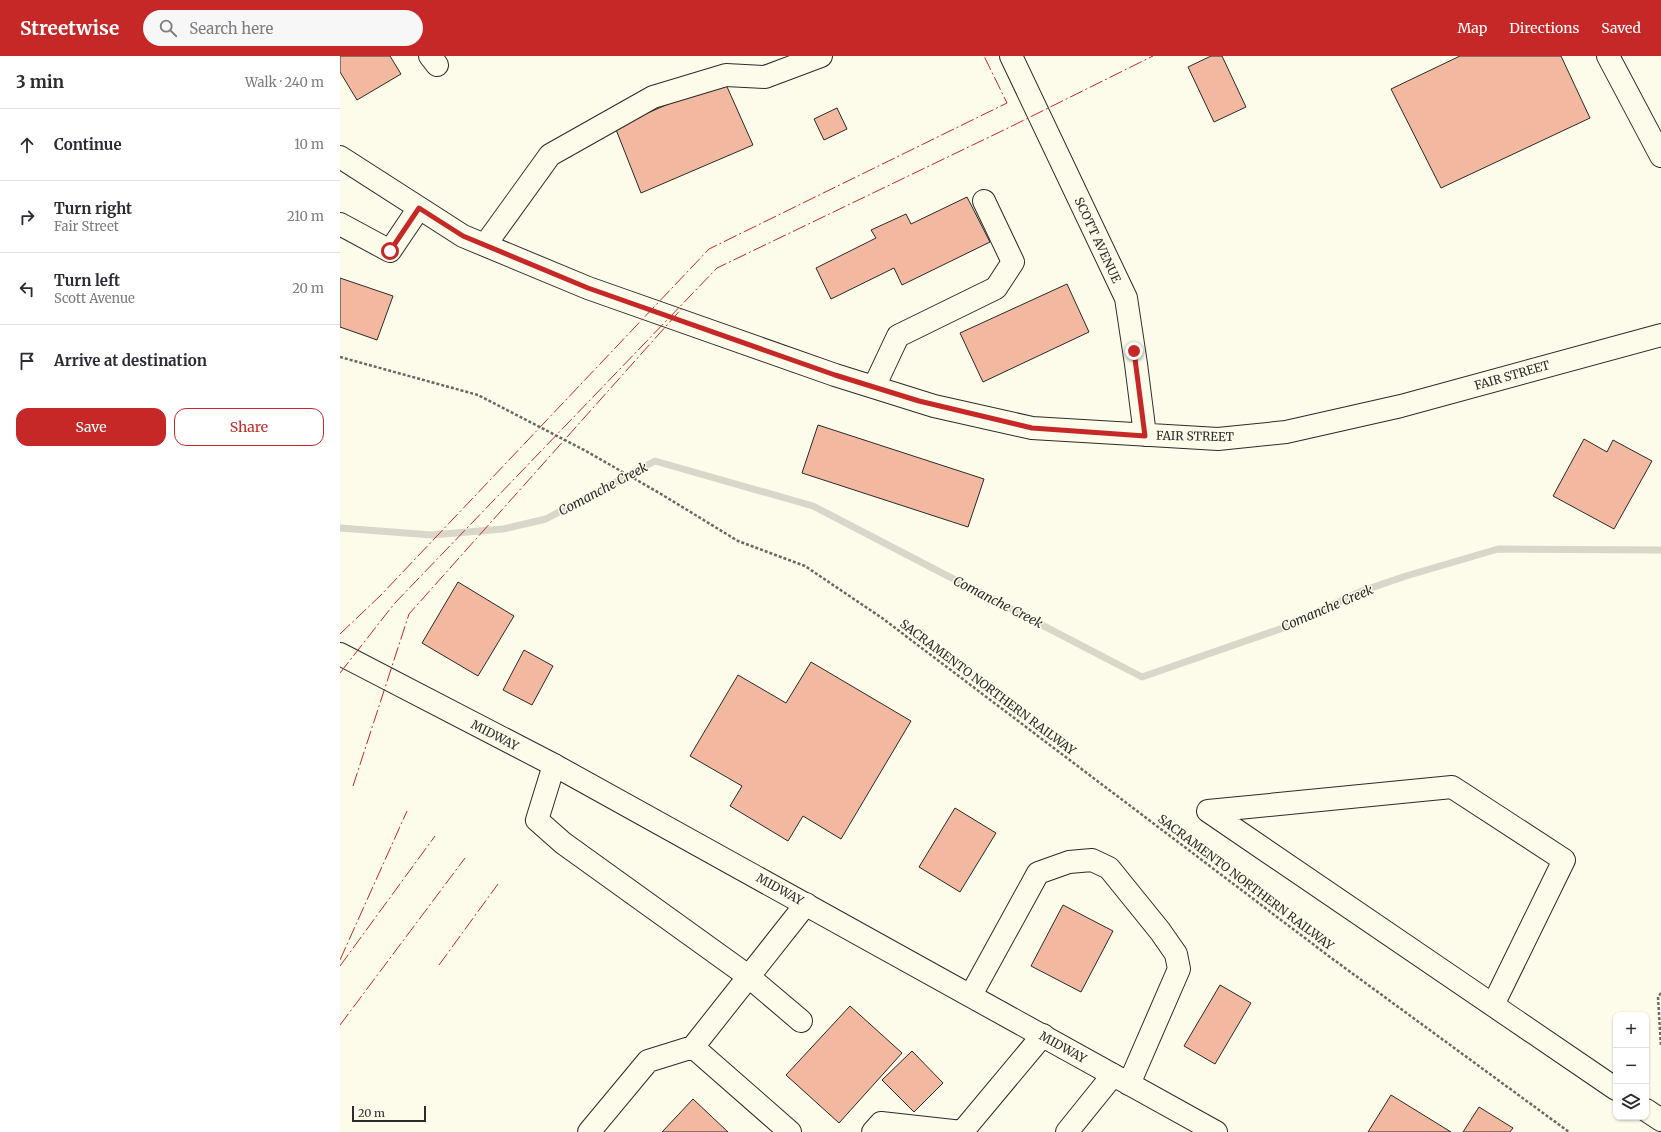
<!DOCTYPE html>
<meta charset="utf-8">
<style>
body{margin:0;font-family:Merriweather,serif;background:#f7f7f7;color:#2b2b33}
.controls{position:absolute;right:12px;bottom:12px;display:grid;overflow:hidden;border-radius:8px;box-shadow:0 1px 3px #0004}
.controls button{width:36px;height:36px;display:grid;place-items:center;padding:0;border:0;border-bottom:1px solid #e1e1e2;background:#fff;color:#2b2b33;font:20px sans-serif}
.scale{position:absolute;left:12px;bottom:10px;width:74px;box-sizing:border-box;padding-left:4px;border:2px solid #2b2b2b;border-top:0;font-size:11px;line-height:14px;white-space:nowrap;color:#2b2b2b;-webkit-text-stroke:3px #fdfbea;paint-order:stroke}
.stop{position:absolute;width:12px;height:12px;margin:-9px;border:3px solid #c62828;border-radius:50%;background:#fff}
.stop.end{background:#c62828;border-color:#fff;box-shadow:0 1px 4px #0008}
.list{margin:0;padding:0;list-style:none}
h2{display:flex;justify-content:space-between;align-items:center;height:52px;margin:0;padding:0 16px;font-size:17px}
h2 small{font-size:13px;font-weight:400;color:#7c7c81}
.list li{display:grid;grid-template-columns:26px 1fr auto;gap:12px;align-items:center;box-sizing:border-box;height:72px;padding:0 16px;border-top:1px solid #e1e1e2}
.list b{display:block;font-size:15px;white-space:nowrap}
.list p{margin:0;font-size:13px;white-space:nowrap;color:#7c7c81}
.list em{font-size:13px;font-style:normal;color:#7c7c81}
.actions{display:flex;gap:8px;padding:12px 16px}
.actions a{flex:1;padding:9px 0;border:1px solid #c62828;border-radius:12px;text-align:center;font-size:14px;color:#c62828}
.actions .main{background:#c62828;color:#fff}
.icon{flex:none;width:22px;height:22px;fill:none;stroke:currentColor;stroke-width:2;stroke-linecap:round;stroke-linejoin:round}
.map{position:relative;flex:none;width:1321px;height:1076px;overflow:hidden}
header{display:flex;align-items:center;gap:24px;box-sizing:border-box;height:56px;padding:0 20px;background:#c62828;color:#fff}
header strong{font-size:19px}
nav{display:flex;gap:22px;margin-inline-start:auto;font-size:14px}
.search{width:280px;height:36px;background:#f7f7f7;display:flex;align-items:center;gap:10px;box-sizing:border-box;padding:0 14px;border-radius:22px;color:#7c7c81;font-size:15px}
main{display:flex}
aside{flex:1;background:#fff}
.map>svg:first-child{display:block}
.lines{fill:none;stroke-linecap:round;stroke-linejoin:round}
.stream{stroke:#d8d7c9;stroke-width:7}
.building{fill:#f2b8a0;stroke:#2b2b2b}
.minor-casing{stroke:#2b2b2b;stroke-width:24}
.major-casing{stroke:#2b2b2b;stroke-width:24}
.path{stroke:#6a6964;stroke-width:2.5;stroke-dasharray:3 2;stroke-linecap:butt}
.minor{stroke:#fdfbea;stroke-width:22}
.major{stroke:#fdfbea;stroke-width:22}
.power{stroke:#c62828;stroke-width:1;stroke-dasharray:14 3 2 3;stroke-linecap:butt}
.route{stroke:#c62828;stroke-width:5}
.labels{text-anchor:middle;dominant-baseline:central;stroke-width:3;stroke-linejoin:round;paint-order:stroke}
.street-label{font-size:12px;fill:#2b2b2b;stroke:#fdfbea}
.water-label{font-size:13px;font-style:italic;fill:#2b2b2b;stroke:#fdfbea}
</style>
<header>
<strong>Streetwise</strong>
<div class="search"><svg class="icon" aria-label="search" viewBox="0 0 24 24"><circle cx="10" cy="10" r="6"/><path d="M15 15l6 6"/></svg>Search here</div>
<nav><a>Map</a><a>Directions</a><a>Saved</a></nav>
</header>
<main>
<aside>
<h2>3 min<small>Walk · 240 m</small></h2>
<ul class="list">
<li><svg class="icon" aria-label="ahead" viewBox="0 0 24 24"><path d="M12 20V5M6 11l6-6 6 6"/></svg><div><b>Continue</b></div><em>10 m</em></li>
<li><svg class="icon" aria-label="right" viewBox="0 0 24 24"><path d="M7 20v-9h11M14 6l5 5-5 5"/></svg><div><b>Turn right</b><p>Fair Street</p></div><em>210 m</em></li>
<li><svg class="icon" aria-label="left" viewBox="0 0 24 24"><path d="M17 20v-9H6M10 6l-5 5 5 5"/></svg><div><b>Turn left</b><p>Scott Avenue</p></div><em>20 m</em></li>
<li><svg class="icon" aria-label="arrive" viewBox="0 0 24 24"><path d="M6 21V4h12l-3 4 3 4H6"/></svg><div><b>Arrive at destination</b></div></li>
</ul>
<div class="actions"><a class="main">Save</a><a>Share</a></div>
</aside>
<div class="map">
<svg width="1321" height="1076" viewBox="0 0 1321 1076">
<rect width="100%" height="100%" fill="#fdfbea"/>
<g class="lines">
<path class="stream" d="M0 472 92 479 163 473 206 463 315 405 473 450 802 621 943 572 1022 535 1066 520 1158 493 1321 494"/>
</g>
<path class="building" d="M0 0H50L61 18 17 44 0 16Z
M871 0H882L906 51 874 66 848 11Z
M1120 0H1221L1250 62 1101 132 1051 33Z
M384 24 413 89 301 137 275 71Z
M497 52 507 73 484 84 474 63Z
M627 141 650 186 562 229 554 212 491 243 476 212 536 182 531 174 566 158 571 168Z
M0 222 53 240 37 284 0 271Z
M727 228 749 276 643 326 620 277Z
M478 369 644 423 628 471 462 417Z
M1244 383 1267 396 1273 384 1312 405 1274 473 1213 440Z
M118 526 174 560 138 620 82 587Z
M184 594 213 610 192 649 163 634Z
M471 606 571 665 501 783 463 760 448 785 390 750 402 730 350 700 398 619 446 647Z
M615 752 656 777 620 836 579 811Z
M723 849 773 875 741 936 691 910Z
M880 929 911 947 875 1008 844 990Z
M510 950 562 997 499 1067 446 1019Z
M572 995 603 1027 574 1056 542 1024Z
M1051 1039 1111 1076H1028Z
M353 1043 388 1076H322Z
M1139 1051 1173 1072 1170 1076H1123Z"/>
<g class="lines">
<defs>
<path id="minor" d="M90 0 97 9
M671 0 786 242 796 308 805 379
M1268 0 1321 100
M0 101 123 180 248 232 495 319 594 350 692 372 878 383 946 376 1061 350 1321 279
M0 168 50 195 79 152
M145 189 210 99 313 41 386 19 425 21 481 0
M534 331 558 280 656 232 673 206 644 145
M214 709 197 764 223 787 408 920 461 965
M631 939 698 817 729 806 752 804 769 812 820 875 836 898 839 913 789 1028
M1153 949 1224 804 1112 731 868 755 1276 1033
M353 991 450 1076
M1306 1054 1321 1064
M249 1076 308 1005 353 991 466 848
M533 1076 541 1067 622 1076
M622 1076 703 979
M727 1076 773 1019"/>
<path id="major" d="M0 598 214 709 876 1076"/>
</defs>
<use href="#minor" class="minor-casing"/>
<use href="#major" class="major-casing"/>
<path class="path" d="M0 301 138 339 246 395 321 438 398 485 465 510 542 562 990 901 1229 1076
M1321 937 1318 941 1321 991"/>
<use href="#minor" class="minor"/>
<use href="#major" class="major"/>
<path class="power" d="M0 578 41 539 369 193 667 47 644 0
M0 617 54 548 377 212 666 73 813 0
M13 730 69 558 344 250
M0 904 67 755
M99 909 158 828
M0 910 95 780
M0 969 125 802"/>
</g>
<g class="lines">
<path class="route" d="M50 195 79 152 123 180 248 232 495 319 579 345 692 372 805 380 794 295"/>
</g>
<g class="labels">
<g class="street-label">
<text transform="translate(758 184) rotate(65)">SCOTT AVENUE</text>
<text transform="translate(1172 319) rotate(-16)">FAIR STREET</text>
<text transform="translate(855 380) rotate(1)">FAIR STREET</text>
<text transform="translate(648 631) rotate(37)">SACRAMENTO NORTHERN RAILWAY</text>
<text transform="translate(155 679) rotate(27)">MIDWAY</text>
<text transform="translate(906 826) rotate(37)">SACRAMENTO NORTHERN RAILWAY</text>
<text transform="translate(440 833) rotate(29)">MIDWAY</text>
<text transform="translate(723 991) rotate(29)">MIDWAY</text>
</g>
<g class="water-label">
<text transform="translate(263 433) rotate(-28)">Comanche Creek</text>
<text transform="translate(658 546) rotate(27)">Comanche Creek</text>
<text transform="translate(987 552) rotate(-23)">Comanche Creek</text>
</g>
</g>
</svg>
<div class="controls">
<button>+</button>
<button>−</button>
<button><svg class="icon" aria-label="layers" viewBox="0 0 24 24"><path d="M12 4l9 5-9 5-9-5zM3 14l9 5 9-5"/></svg></button>
</div>
<div class="scale">20 m</div>
<div class="stop" style="left:50px;top:195px"></div>
<div class="stop end" style="left:794px;top:295px"></div>
</div>
</main>
